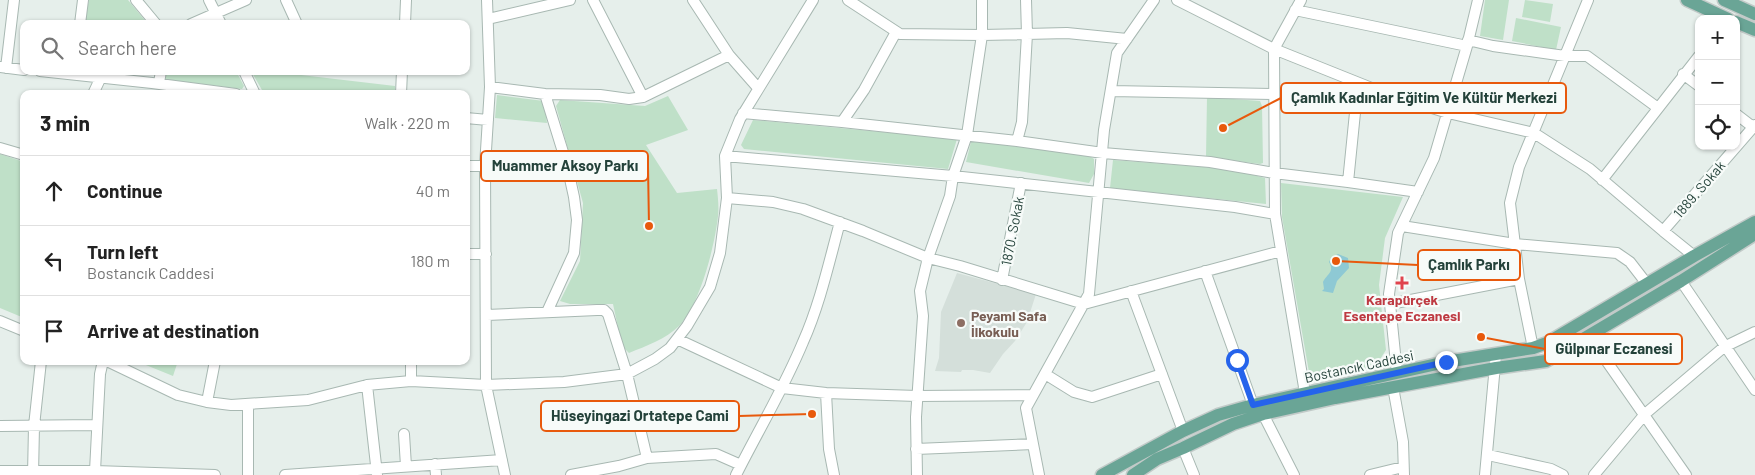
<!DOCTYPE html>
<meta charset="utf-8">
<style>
body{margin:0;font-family:Barlow,sans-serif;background:#f2f2f2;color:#222}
.controls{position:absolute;right:15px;top:15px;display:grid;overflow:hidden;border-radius:10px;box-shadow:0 1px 4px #0004}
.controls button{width:45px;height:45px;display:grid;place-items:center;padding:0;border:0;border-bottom:1px solid #e0e0e0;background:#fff;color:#222;font:25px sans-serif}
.stop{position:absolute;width:15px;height:15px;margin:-11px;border:4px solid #2563eb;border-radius:50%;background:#fff}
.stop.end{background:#2563eb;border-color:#fff;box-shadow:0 1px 5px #0008}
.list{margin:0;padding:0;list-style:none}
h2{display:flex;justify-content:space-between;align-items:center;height:65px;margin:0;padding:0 20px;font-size:21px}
h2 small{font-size:16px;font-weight:400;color:#767676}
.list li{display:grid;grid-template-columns:32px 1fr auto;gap:15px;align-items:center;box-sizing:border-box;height:70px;padding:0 20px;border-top:1px solid #e0e0e0}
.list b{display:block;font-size:19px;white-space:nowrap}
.list p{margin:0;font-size:16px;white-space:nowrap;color:#767676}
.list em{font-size:16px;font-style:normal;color:#767676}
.icon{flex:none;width:28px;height:28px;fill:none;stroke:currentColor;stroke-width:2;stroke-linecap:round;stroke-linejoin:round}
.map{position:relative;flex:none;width:1755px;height:475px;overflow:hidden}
.search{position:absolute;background:#fff;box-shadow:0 1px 4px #0004;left:20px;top:20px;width:450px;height:55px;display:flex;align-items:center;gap:12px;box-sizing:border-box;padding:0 18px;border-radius:10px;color:#767676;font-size:19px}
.panel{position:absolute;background:#fff;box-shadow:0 1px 4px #0004;left:20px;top:90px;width:450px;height:275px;border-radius:10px}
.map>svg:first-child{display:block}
.built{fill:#d4dfda}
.green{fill:#bfe0c8}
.water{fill:#8ec9d4}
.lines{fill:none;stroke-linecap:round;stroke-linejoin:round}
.minor-casing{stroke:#a8b8b2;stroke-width:12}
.major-casing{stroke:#c2cac8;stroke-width:15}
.minor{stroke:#fff;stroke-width:10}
.major{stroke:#6aa596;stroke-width:12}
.route{stroke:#2563eb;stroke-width:6}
.health-dot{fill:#e0444e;stroke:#f7fbf9;stroke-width:2}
.education-dot{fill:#8d6e63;stroke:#f7fbf9;stroke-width:2}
.labels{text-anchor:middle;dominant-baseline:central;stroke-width:4.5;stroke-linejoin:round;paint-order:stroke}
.street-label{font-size:14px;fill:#24423a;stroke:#f7fbf9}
.health-label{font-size:14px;font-weight:bold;fill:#be3a42;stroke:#f7fbf9}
.education-label{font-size:14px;font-weight:bold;fill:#785e54;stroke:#f7fbf9;text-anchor:start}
.leader{fill:none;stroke:#e8590c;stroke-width:2}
.callout-dot{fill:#e8590c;stroke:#f7fbf9;stroke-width:2}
.callout{fill:#f7fbf9;stroke:#e8590c;stroke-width:2}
.callout-label{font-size:15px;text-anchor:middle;font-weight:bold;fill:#24423a}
</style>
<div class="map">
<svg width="1755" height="475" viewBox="0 0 1755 475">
<rect width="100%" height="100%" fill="#e6efeb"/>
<path class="built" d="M957 273 1036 294 1027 322 1015 341 1003 354 990 373 973 370H962L961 372 935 371 939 358 941 312Z"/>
<path class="green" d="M89 0H128L148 24H84Z
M1485 0H1509L1503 40 1480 36Z
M1525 0 1553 4 1550 22 1522 17Z
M1516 18 1561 27 1556 50 1512 41Z
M164 71H236L244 86 242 89 163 79Z
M251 71H267L395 86V94H295L262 90Z
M497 95 544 101 547 123 495 118Z
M668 96 688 130 646 145 677 193 717 189C718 198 719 207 718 216 715 245 700 305 679 326 666 339 646 346 629 353L622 346 613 304H570L560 301 580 261 583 203 556 106 560 100 645 106Z
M1207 97 1260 101 1262 106 1263 163 1260 164 1206 157Z
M753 120 957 139 948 169 744 149 741 145Z
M977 140 1088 155 1094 159V174L1089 183 966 162 971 142Z
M0 154 24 162V318L0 308Z
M1113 160 1230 169 1265 178 1266 204 1110 188Z
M1281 183 1403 197 1385 238 1379 285 1386 350 1375 367 1310 378 1282 217Z
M136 361H178L173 376Z"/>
<path class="water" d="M1338 254 1348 258 1349 268 1337 281 1333 293 1322 291 1324 289 1323 282C1327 274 1335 272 1329 262L1331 258Z"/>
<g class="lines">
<defs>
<path id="minor" d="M136 0 156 24
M209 0 221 24
M286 0 297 24
M487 0 490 87 485 166 486 385 505 475
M593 0 643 97
M693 0 729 55 758 88
M848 0 900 34 982 35 1067 33 1127 39
M1177 0 1274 49 1384 93 1448 113 1534 133 1590 169 1663 231 1694 256
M1301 0 1274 49 1275 214 1305 393
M1295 10 1467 46
M488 19 570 0
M80 24 83 0
M191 24 246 0
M405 24 406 0
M1468 40 1493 46 1565 56H1587L1658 108
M0 67 24 70
M6 68 14 0
M40 71 152 83 236 94
M244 71 255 94
M1683 74 1699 86
M159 83 161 71
M490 87 545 94 600 95 629 99 643 97 729 55
M1111 91 1274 94
M93 94 101 77
M401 94 402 71
M545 94 567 165 574 197 577 220 574 253 547 312
M743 113 842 122 1017 141 1103 153 1210 162 1274 173 1348 182 1418 192
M1736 114 1753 127
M466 118 488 120
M842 122 864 90 896 32
M1017 141 1022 122 1027 34 1026 0
M0 148 24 155
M725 156 953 176 1235 207 1275 214
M466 166H485
M1602 180 1699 56
M1348 182 1358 83
M727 198 773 202 803 209 863 231 928 258 960 266 1084 304 1281 251
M1402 226 1515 244 1617 253 1630 262 1647 284
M1663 231 1755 125
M466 254H486
M1205 271 1253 405
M1002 280 1021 183
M1681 281 1755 390
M1131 291 1183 431
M1390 304 1519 279
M487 315 597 310H604L608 314 627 374 647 458 619 466 571 475
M0 321 24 331
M1589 336 1686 475
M677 339 782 388 826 393 917 396 1033 395
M1533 348 1519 279 1510 203 1519 167 1588 0
M107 361 178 395 207 402 231 405 308 400 367 385 411 381 486 385 564 382 627 374 655 359 670 348 687 326 710 287 720 253 727 198 725 156 740 119 813 0
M411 361V381
M1397 373 1389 294 1398 233 1434 158 1467 46 1478 0
M1045 374 1074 392 1092 397 1162 374
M367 385 377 474
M1393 387 1403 442 1404 475
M826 393 829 449 834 475
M207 402 215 361
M248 404V475
M1263 414 1294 475
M0 426 97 425
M404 434 406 466
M1183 448 1194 475
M916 449 1033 444
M1488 455 1551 469 1563 475
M647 458 716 454 741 465
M435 464 436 475
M0 471H95L215 475
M95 471 100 374 103 361
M33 475 34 426 41 361
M285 475 502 460
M736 475C758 431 784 388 803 342 820 304 829 262 840 222
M917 475 916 417 923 316 920 291 928 258 950 196 953 176 967 135 982 35V0
M1039 475 1026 408 1089 294 1104 130 1117 53 1154 0
M1370 475 1403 467
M1485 475 1496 354
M1594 475 1645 414 1724 347 1755 332"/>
<path id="major" d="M1687 0 1728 19
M1724 0 1755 14
M1736 22 1755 30
M1102 475 1183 431 1218 415 1253 405 1446 362 1533 348 1547 343 1694 256 1755 222
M1133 475 1157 459 1183 448 1233 424 1263 414 1335 398 1496 368 1546 361 1681 281 1755 234"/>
</defs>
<use href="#minor" class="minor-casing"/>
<use href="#major" class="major-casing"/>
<use href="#minor" class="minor"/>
<use href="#major" class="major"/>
</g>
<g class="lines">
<path class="route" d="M1237 360 1253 405 1446 362"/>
</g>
<path class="health-dot" d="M1399.5 275.5h5v5h5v5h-5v5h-5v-5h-5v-5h5z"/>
<circle class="education-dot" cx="961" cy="323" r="5"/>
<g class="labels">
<g class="street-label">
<text transform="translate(1699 189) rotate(-49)">1889. Sokak</text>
<text transform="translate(1012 231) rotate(-79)">1870. Sokak</text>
<text transform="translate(1359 366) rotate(-12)">Bostancık Caddesi</text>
</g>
<g class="health-label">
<text x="1402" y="299">Karapürçek<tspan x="1402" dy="16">Esentepe Eczanesi</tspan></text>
</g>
<g class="education-label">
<text x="971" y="315">Peyami Safa<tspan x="971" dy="16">İlkokulu</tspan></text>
</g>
</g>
<path class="leader" d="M1223 128L1281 98M649 226L648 166M1336 261L1418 265M1481 337L1545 349M812 414L739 416"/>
<g class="callout-dot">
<circle cx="1223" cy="128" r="5"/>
<circle cx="649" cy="226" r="5"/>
<circle cx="1336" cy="261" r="5"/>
<circle cx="1481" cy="337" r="5"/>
<circle cx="812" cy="414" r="5"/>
</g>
<g class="callout">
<rect x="1281" y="83" width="285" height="30" rx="5"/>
<rect x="481" y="151" width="167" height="30" rx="5"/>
<rect x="1418" y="250" width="102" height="30" rx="5"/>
<rect x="1545" y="334" width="137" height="30" rx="5"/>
<rect x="541" y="401" width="198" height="30" rx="5"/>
</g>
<g class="callout-label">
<text x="1424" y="103">Çamlık Kadınlar Eğitim Ve Kültür Merkezi</text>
<text x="565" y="171">Muammer Aksoy Parkı</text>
<text x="1469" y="270">Çamlık Parkı</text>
<text x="1614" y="354">Gülpınar Eczanesi</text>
<text x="640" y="421">Hüseyingazi Ortatepe Cami</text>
</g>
</svg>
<div class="controls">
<button>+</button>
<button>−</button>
<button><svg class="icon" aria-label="locate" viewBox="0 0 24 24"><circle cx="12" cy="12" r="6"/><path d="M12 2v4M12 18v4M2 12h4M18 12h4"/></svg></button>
</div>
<div class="stop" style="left:1237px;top:360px"></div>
<div class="stop end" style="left:1446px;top:362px"></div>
<div class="search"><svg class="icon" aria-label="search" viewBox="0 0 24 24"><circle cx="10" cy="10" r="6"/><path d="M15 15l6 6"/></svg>Search here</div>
<section class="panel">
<h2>3 min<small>Walk · 220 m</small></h2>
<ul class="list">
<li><svg class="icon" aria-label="ahead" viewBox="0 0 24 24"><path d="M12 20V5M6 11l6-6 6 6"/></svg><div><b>Continue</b></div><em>40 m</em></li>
<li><svg class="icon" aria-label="left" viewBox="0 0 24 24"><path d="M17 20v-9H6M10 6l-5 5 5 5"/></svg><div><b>Turn left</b><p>Bostancık Caddesi</p></div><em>180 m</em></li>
<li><svg class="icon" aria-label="arrive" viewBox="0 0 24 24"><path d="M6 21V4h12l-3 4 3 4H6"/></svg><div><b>Arrive at destination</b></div></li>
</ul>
</section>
</div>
